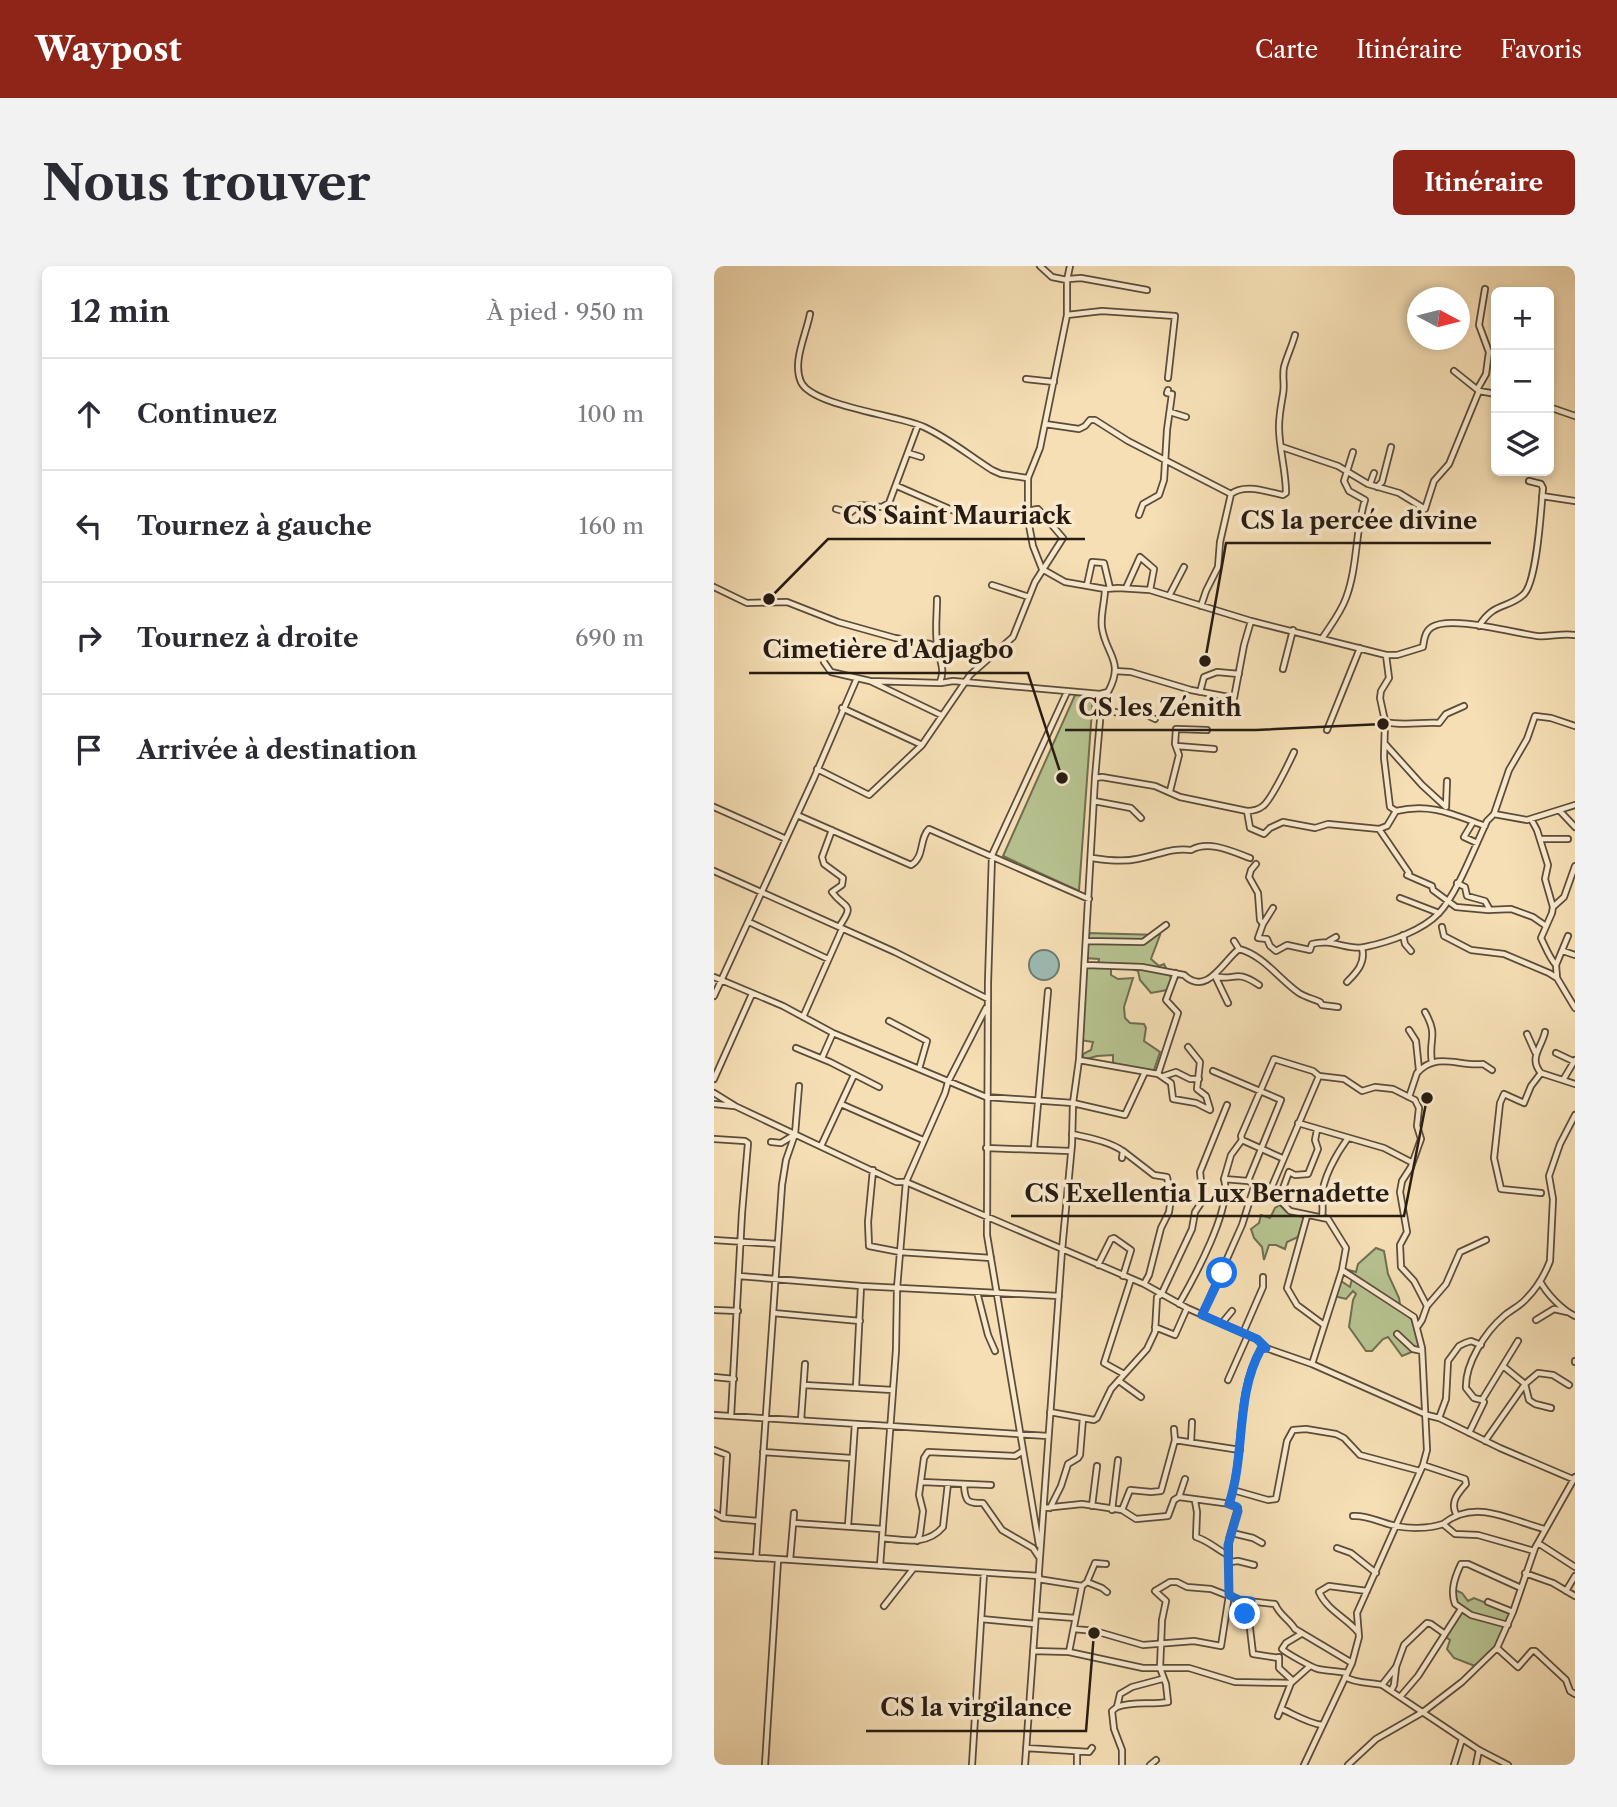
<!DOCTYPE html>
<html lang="fr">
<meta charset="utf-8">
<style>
body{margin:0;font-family:"Libre Caslon Text",serif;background:#f2f2f3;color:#2b2b33}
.controls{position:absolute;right:21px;top:21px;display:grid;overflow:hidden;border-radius:10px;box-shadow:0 4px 10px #0003}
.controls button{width:63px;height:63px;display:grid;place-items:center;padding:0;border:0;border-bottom:2px solid #e1e1e2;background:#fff;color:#2b2b33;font:35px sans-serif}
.compass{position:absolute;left:693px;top:21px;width:63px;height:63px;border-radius:50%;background:#fff;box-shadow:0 4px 10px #0003;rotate:97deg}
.stop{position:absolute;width:21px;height:21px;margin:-16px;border:5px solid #1a73e8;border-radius:50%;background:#fff}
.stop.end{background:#1a73e8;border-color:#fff;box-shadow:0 2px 7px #0008}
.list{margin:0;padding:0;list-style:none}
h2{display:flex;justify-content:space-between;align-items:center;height:91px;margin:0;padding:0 28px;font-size:30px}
h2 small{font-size:23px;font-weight:400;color:#7c7c81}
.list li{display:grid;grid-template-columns:46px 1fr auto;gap:21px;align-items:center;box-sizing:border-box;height:112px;padding:0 28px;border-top:2px solid #e1e1e2}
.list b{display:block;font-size:26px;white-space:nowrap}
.list em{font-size:23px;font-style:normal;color:#7c7c81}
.icon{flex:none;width:38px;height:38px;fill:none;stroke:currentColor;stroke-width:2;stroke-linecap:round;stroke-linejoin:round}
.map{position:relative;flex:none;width:861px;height:1499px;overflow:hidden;border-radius:10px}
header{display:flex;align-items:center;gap:42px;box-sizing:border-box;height:98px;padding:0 35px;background:#8f2418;color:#fff}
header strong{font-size:33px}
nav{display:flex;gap:38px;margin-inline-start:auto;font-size:24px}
.intro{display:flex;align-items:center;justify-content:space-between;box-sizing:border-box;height:168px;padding:0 42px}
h1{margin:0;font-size:49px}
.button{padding:18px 32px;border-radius:10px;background:#8f2418;color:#fff;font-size:24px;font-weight:700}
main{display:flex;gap:42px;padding:0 42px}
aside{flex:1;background:#fff;border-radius:10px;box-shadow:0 4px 10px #0003}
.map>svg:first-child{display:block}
.green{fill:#b7c391;stroke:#6f6f51;stroke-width:2}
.water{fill:#9ebcb4;stroke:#6e7c73;stroke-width:2}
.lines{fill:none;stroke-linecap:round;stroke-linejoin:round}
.minor-casing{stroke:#5b4c3a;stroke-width:8}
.minor{stroke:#f9eacf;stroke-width:4.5}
.route{stroke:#1a73e8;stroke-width:9}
.leader{fill:none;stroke:#271b11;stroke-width:2.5}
.callout-dot{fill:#271b11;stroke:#f9eacf;stroke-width:2.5}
.callout-label{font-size:24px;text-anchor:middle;font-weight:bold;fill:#271b11;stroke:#f9eacf;stroke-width:7;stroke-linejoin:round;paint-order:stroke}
</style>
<header>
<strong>Waypost</strong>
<nav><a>Carte</a><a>Itinéraire</a><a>Favoris</a></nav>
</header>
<div class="intro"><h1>Nous trouver</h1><a class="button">Itinéraire</a></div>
<main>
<aside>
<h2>12 min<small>À pied · 950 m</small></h2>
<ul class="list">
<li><svg class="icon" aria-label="ahead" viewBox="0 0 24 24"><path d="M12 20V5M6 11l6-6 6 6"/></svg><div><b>Continuez</b></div><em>100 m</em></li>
<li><svg class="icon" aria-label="left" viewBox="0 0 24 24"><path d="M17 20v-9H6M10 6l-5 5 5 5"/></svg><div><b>Tournez à gauche</b></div><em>160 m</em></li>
<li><svg class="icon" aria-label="right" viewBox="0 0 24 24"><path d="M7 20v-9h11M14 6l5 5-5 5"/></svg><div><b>Tournez à droite</b></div><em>690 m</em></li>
<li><svg class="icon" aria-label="arrive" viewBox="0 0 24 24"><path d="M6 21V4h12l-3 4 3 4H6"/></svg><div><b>Arrivée à destination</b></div></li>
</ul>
</aside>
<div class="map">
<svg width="861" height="1499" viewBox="0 0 861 1499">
<rect width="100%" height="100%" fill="#f6dfb5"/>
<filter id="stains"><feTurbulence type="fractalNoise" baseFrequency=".00286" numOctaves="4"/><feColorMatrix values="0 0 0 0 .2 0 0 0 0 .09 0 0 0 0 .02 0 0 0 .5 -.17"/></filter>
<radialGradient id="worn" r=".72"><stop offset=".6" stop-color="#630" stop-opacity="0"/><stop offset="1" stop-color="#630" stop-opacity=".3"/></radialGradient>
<path class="green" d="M361 429 379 430 365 625 289 590Z
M373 667 446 669 437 693 445 700 450 698 458 714 453 724 437 727 426 714 424 705 413 701 384 699 385 693 370 692Z
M372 701 397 702V709L404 713 419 712 410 741 411 752 416 757 430 758 432 762 430 775 446 786 439 807 399 801V789L383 790 369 794V788L377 784 379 776 366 774 370 703Z
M566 939 573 946 590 951 584 971 573 976 571 983 562 979H555L550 994 548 981 540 972 537 963 545 957 547 949 556 952 561 942Z
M662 982 670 985 674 1008 685 1032 687 1045C703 1054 704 1064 705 1083L688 1090 674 1071 669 1073 658 1085H652L635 1061 639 1034 642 1028 639 1025 632 1033 620 1030 627 1015 636 1021 638 1013 628 1008 631 1003 642 1006 644 998Z
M741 1324 748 1327 754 1335 760 1332 797 1347 793 1357 758 1348 743 1337Z
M747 1345 792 1360 782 1381 761 1400 740 1392 733 1383 736 1374 730 1370Z"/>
<path class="water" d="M315 699a15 15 0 1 1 30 0a15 15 0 1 1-30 0Z"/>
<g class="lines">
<defs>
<path id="minor" d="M326 0 338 11 353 14
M355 13 367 12 433 24
M96 48C92 69 78 96 87 116 98 140 184 149 210 161 234 172 256 190 278 204L287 208 313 212
M353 49 388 45 461 50 454 112
M740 105 765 125 782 128
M312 113 340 116
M764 122 772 108 775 86 765 59 771 23
M835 141 861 150
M456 146 472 151
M331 158 365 163 371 160 376 154H381L414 175 517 228
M568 181 624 200 654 218 685 227 711 243 720 215 735 198 765 125
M194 187 207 191
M656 218 660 207
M183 220 254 251
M663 221 668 216 677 181
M828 230 861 235
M122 243 136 247 146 239 168 241 175 237 204 159
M425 249 429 238 445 229 450 214 453 164 458 128 453 127 454 124
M278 319 315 331
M373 319 378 296 390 297 396 322
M0 321 33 337 73 336 124 356 181 372 216 378 223 382
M412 322 426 291 440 303 436 324
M391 323 404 322 436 324 537 355 672 389H683L709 381C710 374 711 365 718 361 737 349 799 367 823 370 836 371 848 367 861 369
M455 330 470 301
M223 333C223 348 221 363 223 378 224 393 232 401 226 416
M487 340 492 325 504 301 506 276 517 228C531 217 553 226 569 229L572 227C572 204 565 183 565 161 565 149 567 140 569 128 571 119 568 110 570 101 573 90 578 80 581 69
M765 360C780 336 793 343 809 329 823 318 827 243 829 222L827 218 815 215
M609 371C617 359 627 346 632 332 644 300 641 265 651 234L635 225 630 215 639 186
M672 389 675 412 667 425 666 432 671 455 670 492 676 541 682 545C717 537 738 548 771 560
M110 396 117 406 156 415 227 449
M569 403 579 364
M401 405 417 406 477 424 520 432 530 379 537 355
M156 415 227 417 239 415 386 428 394 426C411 395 392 389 388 362 386 350 391 335 391 323L351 316 328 303 319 280 314 254V212L326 182 353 49V14L356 0
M486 426 490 411 503 406 525 408
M128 442 208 479
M387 443 410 448 422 444 441 453
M671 456C688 460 708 456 725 457L732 448 750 440
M613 464 646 382
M672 479 708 519 732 541
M463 480 500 483
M103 503 155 529 208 479 256 409 299 371 321 316 349 272 324 243 313 245
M381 512 388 511 441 520 466 531 533 545C538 545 544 544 549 540 557 534 575 497 580 486
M456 525 465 489 461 478 462 463 493 464
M380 535 417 542 427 552
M0 541 72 573
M732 541 733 515
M845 544 861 539
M533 545 536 562 550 568 556 562 569 556 601 562 614 558 665 563 673 560 682 545
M780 548 813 554 845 544 861 561
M83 549 197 599C211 591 205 572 215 563L375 633
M817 553 823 564 834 599 831 613 839 641 838 647 827 672C831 680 836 693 842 699L843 712
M759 556 750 571 763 577
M665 563 695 607
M118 564 108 591 110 598 129 612 128 619 118 626C131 644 142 636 125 661
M826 573H854
M378 592C391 594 410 596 423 593 442 590 458 581 477 584 495 574 517 585 536 592
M542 598 537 604 535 611 544 627 546 654 549 658
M0 605 181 686 274 733
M693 609 718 620 719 624 742 641 774 644 797 643 819 651 832 660
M743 617 751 621 753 630 771 635 776 644
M686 632 725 647
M839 641 850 631 861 600
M559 642 549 658 544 672 553 673 556 680 562 685 573 679 596 684 598 678C618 672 633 685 651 681 675 676 708 665 725 647 743 628 761 580 773 555L780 548 795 504 813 473 821 450 837 452 861 460
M35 656 114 693
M728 661 730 670 757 684 790 688 835 707 843 712 861 742
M689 669 691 678 697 685
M373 675 429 676 452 659
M520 675 525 683
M615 675 622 671
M849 685 861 689
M372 699 428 701 470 709C493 731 509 695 525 683 549 689 565 713 585 727 591 731 600 733 606 736L608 739 624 741
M842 699 854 670
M500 710C522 716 520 702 545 719
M0 711 69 740 119 767 272 831 359 837 411 849 431 806
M502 712 514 737
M633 716C642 707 652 697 648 682
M0 730 100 512 143 412
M711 746C725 771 714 772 718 797
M89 751 128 663
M175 755 213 775 205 803
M695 764 702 775 705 804
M813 768 821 786
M474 781 486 796 483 823 492 830 496 843
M82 782 116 796 165 821
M842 787 859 795
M108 792 119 767
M365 794 444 808 464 747 452 734 462 707
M499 805 567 834 534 915C553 924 563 930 576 945L614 953 632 982 628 1004 598 1098
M827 807C814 792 828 781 831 766
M444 808 457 817 459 833 482 837 496 844
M450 810 462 806 476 813H485
M0 813 38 728
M849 814 861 794
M0 827 21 840 182 916H192L430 1018 473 1042 543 1073 552 1082 598 1098 713 1149 725 1152 786 1182 861 1214
M695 831 703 807C723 785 745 801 769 798L778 804
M0 838 20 840
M127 838 209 874
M584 857 670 882 697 896
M358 868C375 872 394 875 409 885L408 892
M0 873 31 875 34 877 28 947 17 1150
M57 876 67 877 80 869
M107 880 140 809
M272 882 356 885
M320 882 334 725
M409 885 440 909 453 911 457 932 455 946 447 962 435 1009 430 1018
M568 892 528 874 527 870 560 793 599 805 605 810 630 813 648 825 661 821 679 823 701 834 705 842 703 860 707 873 697 901 688 915 686 926 693 966 686 979 687 1001 700 1015 713 1040
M159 904 154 956 155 980 186 986 277 992
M510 913 517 889 528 874
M556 925 605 810
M827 927 787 923 780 892 786 837 790 828 810 837 817 820 827 807 861 818
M565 933 575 906 581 909 594 908 604 883 601 874 603 864
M593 950 573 1022 583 1039 610 1059
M608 951C609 944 609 941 608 934 607 914 623 887 634 872
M0 974 63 978
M384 999 397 973 400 972 417 984 409 1010
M25 1010 147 1020 345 1030
M826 1015C832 1027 848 1044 861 1050
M263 1026 274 1069 281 1085
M465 1038C480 1012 519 941 510 913L534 915
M0 1044 24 1045
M59 1047 146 1055
M488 1049 528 959 541 918
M822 1054 840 1043 853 1046
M508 1057 518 1045
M704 1060 708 1054 713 1040 732 1018 746 986 772 974
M441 1061 461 1069 473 1042
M529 1067 549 1021V1011
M683 1068 699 1083 708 1085
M861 1096V1095
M789 1100 811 1118 815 1134 821 1138 837 1142
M410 1108 390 1097 417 1013
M0 1111 20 1113
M514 1114 534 1069
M405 1115 427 1131
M90 1119 179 1124
M142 1121 147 1020
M768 1134 760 1132 752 1122C751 1098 771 1066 790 1050 797 1044 806 1040 812 1033 822 1023 831 1008 836 995L839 933 835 910 846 878 861 849
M336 1146 380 1154 383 1152 397 1123 433 1083 441 1066 443 1031 447 1029 478 963 481 946 489 934 486 906 513 839
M0 1149 334 1170
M725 1152 732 1133 734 1095 745 1080 751 1077 757 1075 767 1079
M87 1154 91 1098
M755 1167 770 1136 768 1134 804 1075
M461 1174 526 1184
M771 1175 811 1118 824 1107 839 1109 855 1119
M477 1176 478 1156
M0 1184 13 1189 9 1252
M49 1186 137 1192
M709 1199 751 1213 752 1218C744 1227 736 1236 742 1248
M208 1216 277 1219
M250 1219C251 1237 254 1237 269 1237L288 1264 319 1282 325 1291
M519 1224 554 1234 562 1233 573 1175 579 1164 592 1163 622 1168 630 1172 646 1189 706 1205
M465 1231 471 1213
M481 1235 483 1246 482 1271C495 1275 502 1283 514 1289
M515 1238C532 1187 520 1130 547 1083L552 1082
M378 1240 383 1200
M330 1242 368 1238 408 1244 422 1253 454 1250 460 1234 465 1231 517 1238 524 1242 515 1273V1329L507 1380 480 1375 429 1379 381 1365 360 1363
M336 1242 347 1220 354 1198 364 1192 366 1189 369 1152
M398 1244 404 1194
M408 1244 416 1224 437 1226 447 1225 461 1174 460 1163
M0 1247 9 1252 44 1255
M639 1250C653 1249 665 1256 678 1259 693 1263 714 1263 729 1258L741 1268 764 1269 820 1285
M80 1257 168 1263
M729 1258C761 1232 796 1254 830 1263
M134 1260 141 1158
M518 1267 539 1272 548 1277
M168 1272C190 1274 213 1280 229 1261L234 1217
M203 1275 206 1268 209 1245 205 1229 210 1192 214 1186 301 1190 309 1185
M824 1277 861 1301
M325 1279 273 969 274 716 278 589 353 426
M623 1282 637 1287 662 1307
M0 1289 325 1310
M42 1292 68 919 72 894 81 868 85 820
M76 1294 80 1247
M516 1296 524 1295 540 1299
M166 1300 182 1084 183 1022 192 916 231 827 234 816 272 742
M811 1307 839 1317 861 1330
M373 1316 388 1322 393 1326
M368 1320 373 1316 381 1297 392 1298
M852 1325 861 1310
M536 1336 530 1344 535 1354 539 1388 565 1392
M774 1336 799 1346
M170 1340 199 1303
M322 1349 361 1352
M267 1353 321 1358
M794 1359 757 1349 741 1338C736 1324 741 1311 747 1298H754L807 1322
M643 1365C631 1351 613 1344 605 1326L615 1320 653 1325
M587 1368 572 1377 568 1383C572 1387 599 1402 604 1403 613 1405 623 1405 633 1407
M783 1382 804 1401 818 1385H821L852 1414 856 1425 861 1428
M319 1385 355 1386 368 1320 324 1313
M355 1386 429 1402H475L521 1416 577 1417
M565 1391V1402L579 1415
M631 1411C644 1418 654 1416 668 1419L765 1484 794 1499
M668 1419 682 1401 690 1379 713 1357 717 1358 731 1368
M677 1425 680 1419 682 1402
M686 1431 704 1410 747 1343
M403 1441C419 1435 437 1439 454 1436L452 1418 446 1402 448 1354 452 1335 441 1325 456 1316H463L473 1321 497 1323 525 1334 561 1338C566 1350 575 1353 581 1363L638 1397
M568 1443C581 1449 594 1457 608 1459
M315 1449 346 1448
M564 1450 577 1417 596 1400
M312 1482 375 1486 378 1482
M363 1486V1499
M51 1499 64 1294
M258 1499 270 1307
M311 1499 348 984 358 878 359 837 365 794 381 512 387 443 386 428
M408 1499V1484L400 1463 398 1445 403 1441 406 1428 418 1421 448 1413
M436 1499 442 1494
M590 1499 638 1397 645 1371 643 1347 709 1199 713 1184 708 1082 700 1051 628 1004
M634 1499 662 1473 709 1446 748 1416 783 1382 799 1346 821 1282 861 1211
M740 1499 748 1473
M762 1499 765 1484"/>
</defs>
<use href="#minor" class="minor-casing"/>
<use href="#minor" class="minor"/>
</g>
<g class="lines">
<path class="route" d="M508 1007 488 1049 543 1073 552 1082 547 1083C521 1130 532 1187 515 1238L523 1241 524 1245 514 1279 515 1329 525 1334 537 1335 530 1342 531 1348"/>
</g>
<path class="leader" d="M55 333L114 273H371M491 395L512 277H777M348 512L314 407H35M669 458L542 464H351M713 832L690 950H297M380 1367L372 1465H152"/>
<g class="callout-dot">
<circle cx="55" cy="333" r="7"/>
<circle cx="491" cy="395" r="7"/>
<circle cx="348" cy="512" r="7"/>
<circle cx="669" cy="458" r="7"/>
<circle cx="713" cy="832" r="7"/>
<circle cx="380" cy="1367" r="7"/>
</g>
<g class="callout-label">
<text x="243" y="258">CS Saint Mauriack</text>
<text x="645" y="263">CS la percée divine</text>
<text x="174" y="392">Cimetière d'Adjagbo</text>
<text x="446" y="450">CS les Zénith</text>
<text x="493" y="936">CS Exellentia Lux Bernadette</text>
<text x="262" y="1450">CS la virgilance</text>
</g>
<rect width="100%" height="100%" filter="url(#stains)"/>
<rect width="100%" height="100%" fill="url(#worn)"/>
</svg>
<div class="controls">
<button>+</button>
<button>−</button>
<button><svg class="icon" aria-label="layers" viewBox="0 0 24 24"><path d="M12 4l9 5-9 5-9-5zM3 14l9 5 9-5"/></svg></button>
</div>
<svg class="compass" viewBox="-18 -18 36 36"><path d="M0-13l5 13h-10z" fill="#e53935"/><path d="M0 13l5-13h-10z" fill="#7c7c81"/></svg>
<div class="stop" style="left:508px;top:1007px"></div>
<div class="stop end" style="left:531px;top:1348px"></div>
</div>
</main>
